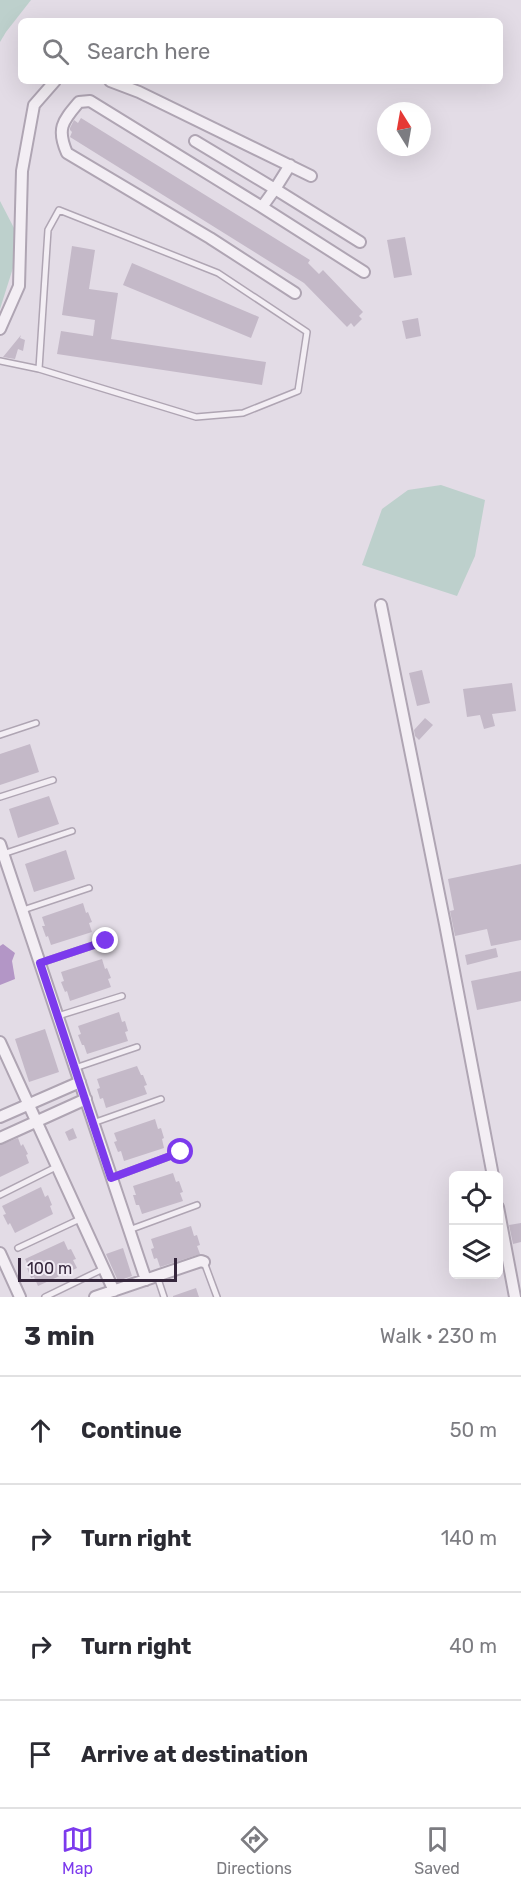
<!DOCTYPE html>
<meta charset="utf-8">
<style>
body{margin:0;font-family:Rubik,sans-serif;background:#f2f2f3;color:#2b2b33}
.controls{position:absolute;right:18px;bottom:18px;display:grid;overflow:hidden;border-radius:9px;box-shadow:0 6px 24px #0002}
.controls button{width:54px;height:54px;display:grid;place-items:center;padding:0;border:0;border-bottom:2px solid #e1e1e2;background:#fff;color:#2b2b33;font:30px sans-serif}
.compass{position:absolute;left:377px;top:102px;width:54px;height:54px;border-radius:50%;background:#fff;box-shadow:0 6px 24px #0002;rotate:349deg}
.scale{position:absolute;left:18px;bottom:15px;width:159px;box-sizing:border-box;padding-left:6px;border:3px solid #35263c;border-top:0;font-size:16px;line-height:21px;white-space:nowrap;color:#35263c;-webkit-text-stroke:4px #f1ebf4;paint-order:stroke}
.stop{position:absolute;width:18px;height:18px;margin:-14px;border:4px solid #7c3aed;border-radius:50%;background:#fff}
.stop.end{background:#7c3aed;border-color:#fff;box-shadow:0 2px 6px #0008}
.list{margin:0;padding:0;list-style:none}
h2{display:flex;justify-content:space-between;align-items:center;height:78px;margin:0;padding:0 24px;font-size:26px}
h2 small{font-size:20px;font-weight:400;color:#7c7c81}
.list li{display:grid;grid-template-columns:39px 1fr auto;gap:18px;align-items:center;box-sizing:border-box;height:108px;padding:0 24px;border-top:2px solid #e1e1e2}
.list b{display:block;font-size:22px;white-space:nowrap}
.list em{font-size:20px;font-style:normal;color:#7c7c81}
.icon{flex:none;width:33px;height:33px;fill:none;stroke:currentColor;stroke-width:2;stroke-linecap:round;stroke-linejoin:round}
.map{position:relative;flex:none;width:521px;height:1297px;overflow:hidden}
.search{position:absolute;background:#fff;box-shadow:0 6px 24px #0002;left:18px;right:18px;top:18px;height:66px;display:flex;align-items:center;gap:15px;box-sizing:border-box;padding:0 21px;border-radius:9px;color:#7c7c81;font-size:22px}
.sheet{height:510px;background:#fff}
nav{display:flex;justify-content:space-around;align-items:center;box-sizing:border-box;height:84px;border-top:2px solid #e1e1e2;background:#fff;font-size:16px;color:#7c7c81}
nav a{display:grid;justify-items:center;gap:3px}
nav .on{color:#7c3aed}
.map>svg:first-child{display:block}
.green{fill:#bdd0cc}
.water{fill:#b396c6}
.building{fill:#c4b9c8}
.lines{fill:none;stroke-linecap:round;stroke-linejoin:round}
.service-casing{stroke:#afa5b3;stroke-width:8}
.minor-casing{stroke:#afa5b3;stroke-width:14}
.service{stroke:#f3eef4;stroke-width:5}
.minor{stroke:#f3eef4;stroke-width:10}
.route{stroke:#7c3aed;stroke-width:8}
</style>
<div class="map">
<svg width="521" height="1297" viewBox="0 0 521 1297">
<rect width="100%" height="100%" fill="#e3dce6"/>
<path class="green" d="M0 0H31L6 32 0 42Z
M0 201 14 228 19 249 0 309Z
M441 485 485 500 475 556 457 596 362 565 382 509 408 490Z"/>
<path class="water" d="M3 944 15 953 12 961 15 979 0 985V946Z"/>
<path class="building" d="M81 118 310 260 308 263 319 274 323 270 363 312 359 316 362 319 354 327 351 323 347 327 304 283 70 137 72 132 70 130V128L74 120 78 123Z
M405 237 412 275 394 278 387 240Z
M72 246 95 250 89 289 118 293 111 339 266 362 262 385 57 354 61 331 93 336 95 320 62 315Z
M132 263 259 317 251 338 123 285Z
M418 318 421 336 406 339 402 321Z
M21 335 20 338 25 340 23 351 18 349 15 359 3 357Z
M422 670 430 703 417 706 409 673Z
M512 683 516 711 492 714 495 726 484 729 480 715 467 717 463 689Z
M425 718 433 725 419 740 415 736 414 730Z
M30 744 39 772 0 785V754Z
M49 796 59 824 18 838 9 809Z
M66 850 75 879 34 892 25 864Z
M521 864V940L491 946 487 929 455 936 450 911 454 910 448 879Z
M83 903 86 913 88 912 92 922 89 923 92 932 51 945 48 936 46 937 42 926H45L42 917Z
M496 948 498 957 467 965 465 955Z
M102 959 105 969 107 968 111 978 108 979 111 987 70 1001 67 991 65 992 61 982 64 981 61 972Z
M521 971V1001L477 1010 471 981Z
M119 1012 122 1022 125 1021 128 1031 125 1032 128 1041 87 1054 84 1045H82L78 1035 81 1034 78 1026Z
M45 1029 59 1072 29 1082 15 1039Z
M137 1066 141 1075H143L147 1085 144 1086 147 1094 106 1108 103 1098 100 1099 97 1089 100 1088 97 1079Z
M155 1119 158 1129 161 1128 164 1138 162 1139 164 1148 124 1161 121 1151 118 1152 114 1142 117 1141 114 1133Z
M73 1128 77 1138 69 1141 65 1132Z
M18 1138 21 1146 23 1144 28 1154 26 1155 29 1163 0 1177V1145Z
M173 1173 176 1182 179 1181 183 1192 180 1193 183 1201 142 1214 139 1205H136L133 1195H136L133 1186Z
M41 1187 45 1197 48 1195 52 1205 50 1206 53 1214 15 1233 10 1223 8 1225 3 1215 6 1214 2 1206Z
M521 1223V1242L513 1244 509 1225Z
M191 1226 194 1236 197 1235 200 1245 197 1246 200 1254 160 1267 157 1258 154 1259 151 1249 154 1248 151 1239Z
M64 1241 68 1250 71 1249 76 1259 73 1260 77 1268 38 1286 34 1277 31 1278 27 1268 29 1267 25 1259Z
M123 1248 132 1276 118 1281 106 1254Z
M196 1288 199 1297H173V1296Z"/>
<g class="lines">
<defs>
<path id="service" d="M0 361 39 369 196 417 243 413 298 391 307 332 218 273 59 210 48 230 39 369
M0 735 36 723
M0 797 53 780
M3 854 72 831
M23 910 89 888
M40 963 106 941
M58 1016 122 996
M75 1068 137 1047
M93 1123 161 1099
M111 1178 181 1152
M0 1195 56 1167
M129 1230 197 1205
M18 1248 80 1219
M204 1262 217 1297
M157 1276 164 1297
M45 1297 103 1269"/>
<path id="minor" d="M110 81 139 92 311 176
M195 141 275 189 290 165
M262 207 364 272
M295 293 210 238 67 153C56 128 63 121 79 102L90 101 262 207 275 189 360 242
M0 329 19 286 22 171 34 105 55 81
M381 605 445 924 493 1176
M0 844 146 1280
M0 1042 114 1291
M0 1117 80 1082
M0 1138 86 1099
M498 1207 515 1297
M0 1253 20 1297
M95 1297 201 1261 204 1262"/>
</defs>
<use href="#service" class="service-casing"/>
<use href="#minor" class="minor-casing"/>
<use href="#service" class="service"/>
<use href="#minor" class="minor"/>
</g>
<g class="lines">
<path class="route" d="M106 941 40 963 111 1178 181 1152"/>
</g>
</svg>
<div class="controls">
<button><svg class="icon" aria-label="locate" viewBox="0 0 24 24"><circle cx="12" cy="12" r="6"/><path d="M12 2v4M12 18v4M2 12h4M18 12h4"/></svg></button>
<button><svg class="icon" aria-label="layers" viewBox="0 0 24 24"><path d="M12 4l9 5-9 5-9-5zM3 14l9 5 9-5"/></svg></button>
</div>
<svg class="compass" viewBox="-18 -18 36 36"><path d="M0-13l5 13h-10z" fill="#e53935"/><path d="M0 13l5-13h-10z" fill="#7c7c81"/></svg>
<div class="scale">100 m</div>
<div class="stop" style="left:181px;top:1152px"></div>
<div class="stop end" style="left:106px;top:941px"></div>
<div class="search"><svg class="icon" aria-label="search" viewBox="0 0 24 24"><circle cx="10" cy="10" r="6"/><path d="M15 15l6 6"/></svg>Search here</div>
</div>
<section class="sheet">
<h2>3 min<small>Walk · 230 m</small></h2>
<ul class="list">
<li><svg class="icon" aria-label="ahead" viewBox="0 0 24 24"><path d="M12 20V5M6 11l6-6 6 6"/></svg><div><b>Continue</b></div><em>50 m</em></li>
<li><svg class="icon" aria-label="right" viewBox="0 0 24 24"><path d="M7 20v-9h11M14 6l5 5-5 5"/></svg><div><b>Turn right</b></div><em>140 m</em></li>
<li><svg class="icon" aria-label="right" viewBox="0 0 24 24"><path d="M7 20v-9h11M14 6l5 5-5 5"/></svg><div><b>Turn right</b></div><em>40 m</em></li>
<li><svg class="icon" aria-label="arrive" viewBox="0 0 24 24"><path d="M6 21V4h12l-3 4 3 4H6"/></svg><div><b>Arrive at destination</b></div></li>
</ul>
</section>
<nav>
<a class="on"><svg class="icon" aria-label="map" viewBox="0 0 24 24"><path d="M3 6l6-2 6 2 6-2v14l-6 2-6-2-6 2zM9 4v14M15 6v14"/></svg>Map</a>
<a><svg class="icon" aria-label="directions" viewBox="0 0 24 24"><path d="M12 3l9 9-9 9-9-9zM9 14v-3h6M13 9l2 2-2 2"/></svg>Directions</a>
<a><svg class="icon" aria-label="saved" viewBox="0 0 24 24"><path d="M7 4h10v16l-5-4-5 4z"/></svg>Saved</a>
</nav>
